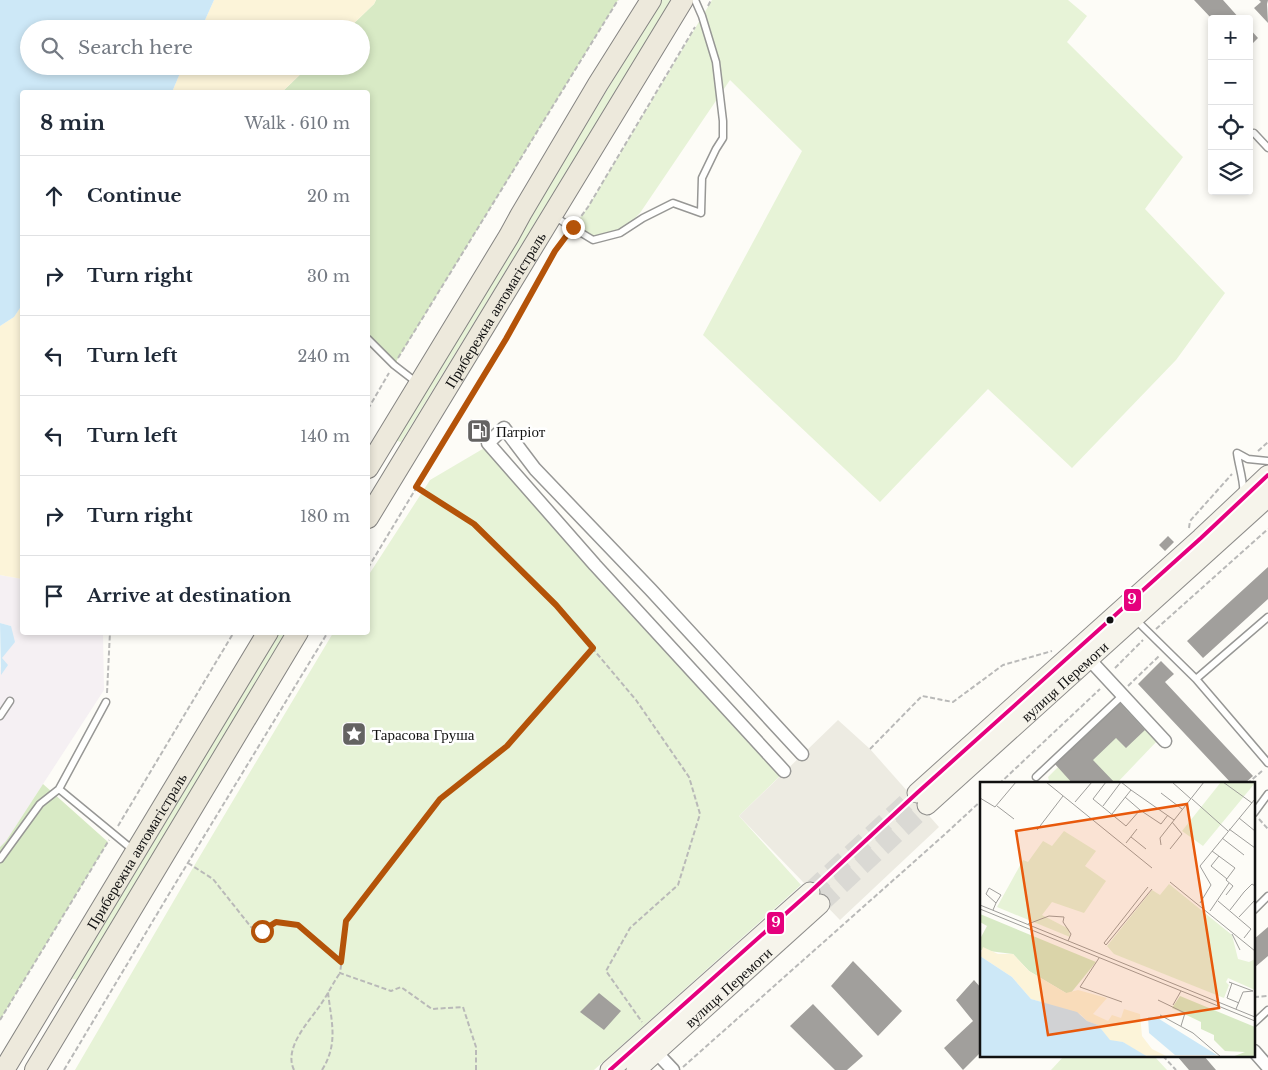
<!DOCTYPE html>
<meta charset="utf-8">
<style>
body{margin:0;font-family:"Libre Baskerville",serif;background:#f6f6f7;color:#1f2937}
.controls{position:absolute;right:15px;top:15px;display:grid;overflow:hidden;border-radius:5px;box-shadow:0 2px 8px #0003}
.controls button{width:45px;height:45px;display:grid;place-items:center;padding:0;border:0;border-bottom:1px solid #e0e1e3;background:#fff;color:#1f2937;font:25px sans-serif}
.stop{position:absolute;width:15px;height:15px;margin:-11px;border:4px solid #b45309;border-radius:50%;background:#fff}
.stop.end{background:#b45309;border-color:#fff;box-shadow:0 1px 5px #0008}
.list{margin:0;padding:0;list-style:none}
h2{display:flex;justify-content:space-between;align-items:center;height:65px;margin:0;padding:0 20px;font-size:21px}
h2 small{font-size:16px;font-weight:400;color:#747a83}
.list li{display:grid;grid-template-columns:32px 1fr auto;gap:15px;align-items:center;box-sizing:border-box;height:80px;padding:0 20px;border-top:1px solid #e0e1e3}
.list b{display:block;font-size:19px;white-space:nowrap}
.list em{font-size:16px;font-style:normal;color:#747a83}
.icon{flex:none;width:28px;height:28px;fill:none;stroke:currentColor;stroke-width:2;stroke-linecap:round;stroke-linejoin:round}
.map{position:relative;flex:none;width:1268px;height:1070px;overflow:hidden}
.search{position:absolute;background:#fff;box-shadow:0 2px 8px #0003;left:20px;top:20px;width:350px;height:55px;display:flex;align-items:center;gap:12px;box-sizing:border-box;padding:0 18px;border-radius:28px;color:#747a83;font-size:19px}
.panel{position:absolute;background:#fff;box-shadow:0 2px 8px #0003;left:20px;top:90px;width:350px;height:545px;border-radius:5px}
.map>svg:first-child{display:block}
.industrial{fill:#f5f0f3}
.green{fill:#e7f3d7}
.forest{fill:#d8eac5}
.sand{fill:#fcf4d9}
.plaza{fill:#edebe2}
.water{fill:#cde8f7}
.building{fill:#a19f9c}
.lines{fill:none;stroke-linecap:round;stroke-linejoin:round}
.secondary-tunnel{stroke:#dad9d4;stroke-width:19;stroke-dasharray:19 9;stroke-linecap:butt}
.lane-casing{stroke:#979795;stroke-width:9}
.street-casing{stroke:#979795;stroke-width:15}
.secondary-casing{stroke:#8e8d8b;stroke-width:21}
.primary-casing{stroke:#858482;stroke-width:22}
.path{stroke:#b9b9b8;stroke-width:2;stroke-dasharray:5 2.5;stroke-linecap:butt}
.lane{stroke:#fffffe;stroke-width:6}
.street{stroke:#fffffe;stroke-width:12}
.secondary{stroke:#f6f4eb;stroke-width:19}
.primary{stroke:#ede9dc;stroke-width:20}
.bus-1-casing{stroke:#fff;stroke-width:8}
.bus-1{stroke:#e5007d;stroke-width:4}
.route{stroke:#b45309;stroke-width:6}
.bus-dot{fill:#111;stroke:#fff;stroke-width:2}
.labels{text-anchor:middle;dominant-baseline:central;stroke-width:5;stroke-linejoin:round;paint-order:stroke}
.street-label{font-size:15px;fill:#111;stroke:#fff}
.poi-label{font-size:15px;fill:#111;stroke:#fff;text-anchor:start}
.inset-road{fill:none;stroke:#9f9e9b;stroke-width:1}
.view{fill:#e8590c;fill-opacity:0.15;stroke:#e8590c;stroke-width:2.5}
.inset-edge{fill:none;stroke:#111;stroke-width:2.5}
.line-badge{stroke:#fff;stroke-width:2}
.badge-label{font-size:14px;text-anchor:middle;font-weight:bold;fill:#fff}
</style>
<div class="map">
<svg width="1268" height="1070" viewBox="0 0 1268 1070">
<rect width="100%" height="100%" fill="#fdfcf7"/>
<path class="industrial" d="M0 575 22 579V632L103 633 104 690 6 841 0 847V674L2 658 11 626 0 623Z"/>
<path class="green" d="M662 0H671L401 442 394 440Z
M712 0H1068L1087 16 1067 42 1183 157 1145 209 1225 293 1176 360 1072 468 988 389 880 502 703 335 802 151 730 80 640 213 620 233 593 240 573 227 588 207Z
M486 447 781 775 739 816 801 885 594 1070H75L197 861 333 633 368 632V576L430 480Z
M276 633H287L77 980 70 978Z
M1123 702 1158 740 1116 784H1110L1089 763 1068 784H1050L1048 777Z
M1064 1056H1154L1167 1070H1051Z"/>
<path class="forest" d="M376 0H618L394 365 368 339V92H282L309 66H361V29H348L374 4Z
M43 784 108 842 0 1020V847L6 841Z"/>
<path class="sand" d="M214 0H376L374 4 348 29H201Z
M183 66H309L282 92H172Z
M22 305V579L0 575V326L14 317Z"/>
<path class="plaza" d="M838 720 870 749 939 827 840 920 739 816Z"/>
<path class="water" d="M0 0H214L201 29H29V66H183L172 92H22V305L14 317 0 326Z
M0 623 11 626 15 642 2 658 8 665 1 675Z"/>
<path class="building" d="M1194 0H1223L1240 19H1212Z
M1259 0H1268L1267 4 1268 23 1254 8 1261 2Z
M1249 28 1258 38 1249 47Z
M1168 536 1174 542 1165 551 1159 545Z
M1268 567V599L1203 658 1187 641Z
M1161 661 1174 674 1165 682 1253 776 1244 784H1232L1138 684Z
M1119 702 1145 730 1126 748 1116 738 1093 760 1116 784H1073L1054 763Z
M1268 927V956L1254 968V939Z
M853 961 902 1011 878 1036 831 986Z
M974 980 982 989V1051L963 1070 944 1048 973 1021 956 1000Z
M599 993 621 1011 604 1030 580 1012Z
M813 1004 863 1056 847 1070H835L790 1026Z
M1177 1056H1204L1216 1070H1189Z"/>
<g class="lines">
<path class="secondary-tunnel" d="M810 892 917 793
M820 904 927 805"/>
<defs>
<path id="lane" d="M1254 133 1268 148
M555 217 593 240 620 233 643 218 673 203 701 213 702 178 716 149 723 138V121L716 62 702 16 695 0
M368 339 394 365 416 382
M1243 493C1245 485 1238 463 1237 453L1248 459 1268 461
M1268 617 1196 679 1268 763
M1136 620 1196 679
M0 716 10 701
M1036 777 1123 695
M59 789 133 850
M1254 813 1268 794
M0 859 40 804 59 789 106 702
M1254 910 1268 896
M1254 1023 1268 1010"/>
<path id="street" d="M1089 659 1165 741
M784 771 595 565 488 443 504 428 535 469 651 590 802 754
M1254 1051 1268 1067
M656 1052 673 1070"/>
<g id="secondary">
<path d="M917 793 1201 538 1268 475"/>
<path id="s1" d="M927 805 1268 497"/>
<path d="M610 1070 810 892"/>
<path id="s2" d="M636 1070 820 904"/>
</g>
<g id="primary">
<path d="M368 468 509 236 521 214 598 84 651 0"/>
<path id="s3" d="M368 518 683 0"/>
<path id="s4" d="M4 1070 268 632"/>
<path d="M35 1070 298 632"/>
</g>
</defs>
<use href="#lane" class="lane-casing"/>
<use href="#street" class="street-casing"/>
<use href="#secondary" class="secondary-casing"/>
<use href="#primary" class="primary-casing"/>
<path class="path" d="M708 6 711 0
M577 222 588 207 695 27
M398 358 618 0
M368 409 389 373
M1258 451 1268 442
M416 487 473 524 556 605 636 700 689 777 700 814 678 885 630 928 606 971 642 1022
M1189 528 1190 521 1232 474
M368 568 506 339 555 251 567 235
M1156 629 1268 529
M1115 668 1143 640
M1128 686 1159 656
M107 693 110 632
M870 749 922 696 953 702 1003 665 1052 651
M999 784 1100 689
M1247 784 1262 771
M1259 819 1268 829
M118 826 234 632
M188 863 213 879 251 927 262 931 276 922 298 925 341 962
M1254 997 1268 996
M0 1020 109 840
M1163 1056 1176 1070
M683 1067 943 836 982 800
M64 1070 169 894 328 632
M294 1070C283 1047 310 1021 321 1004 328 994 333 983 340 973
M322 1070C339 1043 331 1021 328 992
M476 1070V1047L463 1007 432 1009 401 987 391 991 340 973 347 921 440 799 507 746 593 648"/>
<use href="#lane" class="lane"/>
<use href="#street" class="street"/>
<use href="#secondary" class="secondary"/>
<use href="#primary" class="primary"/>
<defs>
<path id="bus-1" d="M610 1070 810 892 917 793 1201 538 1268 475"/>
</defs>
<use href="#bus-1" class="bus-1-casing"/>
<use href="#bus-1" class="bus-1"/>
</g>
<g class="lines">
<path class="route" d="M262 931 276 922 298 925 341 962 346 921 440 799 507 746 593 648 556 605 474 524 416 487 506 339 555 251 573 227"/>
</g>
<defs>
<symbol id="fuel-square" viewBox="-11 -11 22 22"><rect x="-9" y="-9" width="18" height="18" rx="4" fill="#646362" stroke="#fff"/><path d="M-5.5-6h7V0h2V4h1.3V-2.5L3-4.5l.8-.8L6-3V5H2.5V1h-1V6h-7ZM-4.2-4.7v3.2H.2V-4.7Z" fill="#fff"/></symbol>
<symbol id="sight-square" viewBox="-11 -11 22 22"><rect x="-9" y="-9" width="18" height="18" rx="4" fill="#646362" stroke="#fff"/><path d="M0-6L1.8-2.2L6-1.7L2.9 1.2L3.7 5.4L0 3.3L-3.7 5.4L-2.9 1.2L-6-1.7L-1.8-2.2Z" fill="#fff"/></symbol>
</defs>
<g fill-rule="evenodd">
<use href="#fuel-square" x="465" y="417" width="28" height="28"/>
<use href="#sight-square" x="340" y="720" width="28" height="28"/>
</g>
<circle class="bus-dot" cx="1110" cy="620" r="4.5"/>
<g class="labels">
<g class="street-label">
<text stroke="none"><textPath href="#s3" startOffset="244">Прибережна автомагістраль</textPath></text>
<text stroke="none"><textPath href="#s1" startOffset="185">вулиця Перемоги</textPath></text>
<text stroke="none"><textPath href="#s4" startOffset="256">Прибережна автомагістраль</textPath></text>
<text stroke="none"><textPath href="#s2" startOffset="124">вулиця Перемоги</textPath></text>
</g>
<g class="poi-label">
<text x="496" y="431">Патріот</text>
<text x="372" y="734">Тарасова Груша</text>
</g>
</g>
<g transform="translate(980 782)">
<rect width="275" height="275" fill="#fdfcf7"/>
<path d="M241 0 275 1 223 64 202 49ZM84 49 116 69 105 84 126 99 104 131 72 120 62 133 89 147 90 155 17 125 43 78 48 80 63 59 72 64ZM189 102 252 153 258 177 269 180 275 177V208L248 196 246 200 249 203 244 216 134 172 127 164 172 108 180 113Z" fill="#e7f3d7"/>
<path d="M0 132 116 180 90 212 86 211 49 189 33 172 1 168 0 172V157L7 144 0 140ZM200 214 275 245V275H252L265 270 245 269 234 258V253L221 247V240L192 226Z" fill="#d8eac5"/>
<path d="M3 165 18 172H33L49 189 86 211 98 208 127 216 113 232 128 239 132 233 141 236 144 227 160 232 162 254 172 267 188 275 162 273 143 260 130 259 118 243 107 239 100 232 51 217 32 195 0 174Z" fill="#fcf4d9"/>
<path d="M0 174 32 195 51 217 97 230 107 239 118 243 130 258 143 260 168 275H0ZM168 235H176L237 273H195L169 251Z" fill="#cde8f7"/>
<path class="inset-road" d="M66 0 172 86M126 0 113 17 146 44 160 28 181 42 188 33M192 0 211 17M243 0 272 21M151 8 194 38M181 11 202 27M145 15 160 28M0 16 15 25 36 0M212 17 248 49M95 20 112 0M17 24 34 37M123 24 141 0M132 32 151 8 141 0M259 36 275 49M249 47 275 66M57 48 83 14M151 55 166 67M242 56 264 73M146 61 157 47M181 63 180 56 224 0M190 67 202 52 192 40M232 69 255 86 246 98 253 104 246 113M239 74 231 84 247 97M190 100 275 169M168 105 124 161 126 163 172 107M238 119 271 147 264 156M220 121 231 103 220 84 275 17M0 123 275 235M0 127 275 239M13 128 16 121 6 112 9 106 21 113 16 121M250 128 264 110 272 102 275 104M230 129 249 101M259 135 275 118M48 142 69 134 84 135 83 140 91 152 88 159M252 152 260 168M119 176 100 205 142 220M249 200 273 209 263 210 256 227M252 201 247 216 259 221M178 218 205 231 201 244M193 223 201 209M180 233 213 251 241 275"/>
<path class="view" d="M207 22 239 226 68 253 36 49Z"/>
<rect width="275" height="275" class="inset-edge"/>
</g>
<g class="line-badge">
<rect x="1123" y="588" width="19" height="24" rx="5" fill="#e5007d"/>
<rect x="766" y="911" width="19" height="24" rx="5" fill="#e5007d"/>
</g>
<g class="badge-label">
<text x="1132" y="604">9</text>
<text x="776" y="927">9</text>
</g>
</svg>
<div class="controls">
<button>+</button>
<button>−</button>
<button><svg class="icon" aria-label="locate" viewBox="0 0 24 24"><circle cx="12" cy="12" r="6"/><path d="M12 2v4M12 18v4M2 12h4M18 12h4"/></svg></button>
<button><svg class="icon" aria-label="layers" viewBox="0 0 24 24"><path d="M12 4l9 5-9 5-9-5zM3 14l9 5 9-5"/></svg></button>
</div>
<div class="stop" style="left:262px;top:931px"></div>
<div class="stop end" style="left:573px;top:227px"></div>
<div class="search"><svg class="icon" aria-label="search" viewBox="0 0 24 24"><circle cx="10" cy="10" r="6"/><path d="M15 15l6 6"/></svg>Search here</div>
<section class="panel">
<h2>8 min<small>Walk · 610 m</small></h2>
<ul class="list">
<li><svg class="icon" aria-label="ahead" viewBox="0 0 24 24"><path d="M12 20V5M6 11l6-6 6 6"/></svg><div><b>Continue</b></div><em>20 m</em></li>
<li><svg class="icon" aria-label="right" viewBox="0 0 24 24"><path d="M7 20v-9h11M14 6l5 5-5 5"/></svg><div><b>Turn right</b></div><em>30 m</em></li>
<li><svg class="icon" aria-label="left" viewBox="0 0 24 24"><path d="M17 20v-9H6M10 6l-5 5 5 5"/></svg><div><b>Turn left</b></div><em>240 m</em></li>
<li><svg class="icon" aria-label="left" viewBox="0 0 24 24"><path d="M17 20v-9H6M10 6l-5 5 5 5"/></svg><div><b>Turn left</b></div><em>140 m</em></li>
<li><svg class="icon" aria-label="right" viewBox="0 0 24 24"><path d="M7 20v-9h11M14 6l5 5-5 5"/></svg><div><b>Turn right</b></div><em>180 m</em></li>
<li><svg class="icon" aria-label="arrive" viewBox="0 0 24 24"><path d="M6 21V4h12l-3 4 3 4H6"/></svg><div><b>Arrive at destination</b></div></li>
</ul>
</section>
</div>
